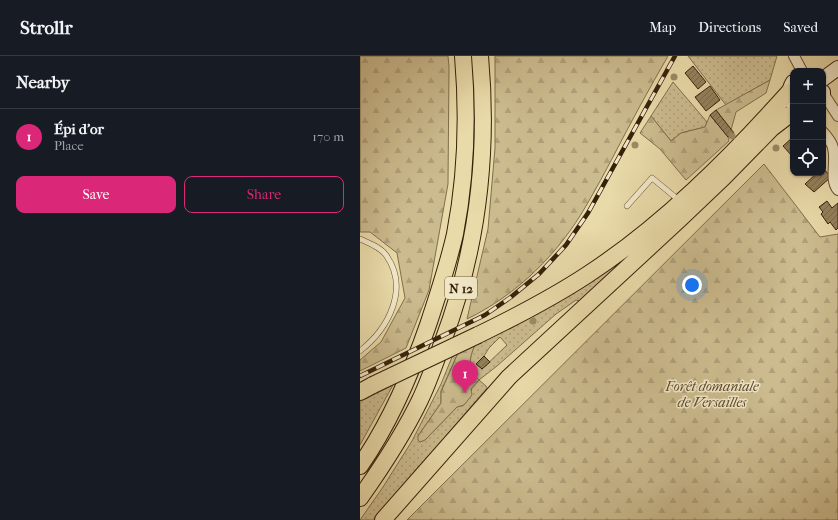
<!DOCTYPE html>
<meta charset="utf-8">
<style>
body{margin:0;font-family:"IM FELL French Canon",serif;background:#20242c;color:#f1f3f6}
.controls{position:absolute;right:12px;top:12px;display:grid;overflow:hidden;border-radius:8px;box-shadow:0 1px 3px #0004}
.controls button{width:36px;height:36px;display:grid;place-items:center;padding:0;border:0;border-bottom:1px solid #363941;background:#171b24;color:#f1f3f6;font:20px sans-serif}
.you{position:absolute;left:332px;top:229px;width:14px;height:14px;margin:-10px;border:3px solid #fff;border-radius:50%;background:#1a73e8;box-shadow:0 0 0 6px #1a73e833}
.badge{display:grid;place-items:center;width:26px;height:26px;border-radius:50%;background:#db2777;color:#fff;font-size:13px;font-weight:700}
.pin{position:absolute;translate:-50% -33px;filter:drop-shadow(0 1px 2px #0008)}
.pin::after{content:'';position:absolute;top:21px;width:14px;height:12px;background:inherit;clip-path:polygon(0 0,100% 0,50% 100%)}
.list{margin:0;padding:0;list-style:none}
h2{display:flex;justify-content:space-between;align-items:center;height:52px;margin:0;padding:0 16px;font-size:17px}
h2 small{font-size:13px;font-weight:400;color:#9ea1a6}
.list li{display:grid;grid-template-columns:26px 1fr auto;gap:12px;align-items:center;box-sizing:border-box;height:56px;padding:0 16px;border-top:1px solid #363941}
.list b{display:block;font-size:15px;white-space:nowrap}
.list p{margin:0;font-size:13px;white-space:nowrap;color:#9ea1a6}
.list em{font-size:13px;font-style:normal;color:#9ea1a6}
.actions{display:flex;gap:8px;padding:12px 16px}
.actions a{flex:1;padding:9px 0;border:1px solid #db2777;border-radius:8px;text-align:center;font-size:14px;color:#db2777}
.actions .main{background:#db2777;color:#fff}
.icon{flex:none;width:22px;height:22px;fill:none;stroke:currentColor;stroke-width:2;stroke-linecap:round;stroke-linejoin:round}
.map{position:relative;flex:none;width:478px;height:464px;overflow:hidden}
header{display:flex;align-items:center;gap:24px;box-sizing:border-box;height:56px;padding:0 20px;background:#171b24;border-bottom:1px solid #363941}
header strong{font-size:19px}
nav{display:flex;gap:22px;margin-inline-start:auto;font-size:14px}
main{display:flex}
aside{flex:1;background:#171b24}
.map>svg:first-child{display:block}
.grass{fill:url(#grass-dots);stroke:#806e4c;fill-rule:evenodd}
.forest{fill:url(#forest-firs);stroke:#806e4c}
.building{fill:url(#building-hatch);stroke:#36210a}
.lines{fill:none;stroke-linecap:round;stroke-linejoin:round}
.service-casing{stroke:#634f32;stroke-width:6}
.minor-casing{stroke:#634f32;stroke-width:12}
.secondary-casing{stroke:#36210a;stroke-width:16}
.trunk-casing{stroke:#36210a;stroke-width:18}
.service{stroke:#f1e7c7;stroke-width:5}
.minor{stroke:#f1e7c7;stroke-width:10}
.secondary{stroke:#f1e7c7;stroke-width:14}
.trunk{stroke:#e9daa9;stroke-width:16}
.rail-casing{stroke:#36210a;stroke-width:4.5}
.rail{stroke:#f1e7c7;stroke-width:3;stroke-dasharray:9;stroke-linecap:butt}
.trunk-bridge-casing{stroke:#36210a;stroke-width:18;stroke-linecap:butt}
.trunk-bridge{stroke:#e9daa9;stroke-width:16}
.tree{fill:#9b8a64}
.labels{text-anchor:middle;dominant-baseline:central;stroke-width:3;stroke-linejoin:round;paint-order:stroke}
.shield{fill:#f1e7c7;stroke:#6e5c43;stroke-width:1}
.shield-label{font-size:13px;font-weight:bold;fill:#36210a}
.park-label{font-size:14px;font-style:italic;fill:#5b482b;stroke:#f1e7c7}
</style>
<header>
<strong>Strollr</strong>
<nav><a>Map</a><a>Directions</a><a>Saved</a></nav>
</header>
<main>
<aside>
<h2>Nearby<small></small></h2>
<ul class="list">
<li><span class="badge">1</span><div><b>Épi d'or</b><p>Place</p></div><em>170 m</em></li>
</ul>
<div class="actions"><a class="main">Save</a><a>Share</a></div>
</aside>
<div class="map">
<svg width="478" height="464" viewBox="0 0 478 464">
<defs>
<pattern id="grass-dots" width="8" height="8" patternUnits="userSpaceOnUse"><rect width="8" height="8" fill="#cbbb8e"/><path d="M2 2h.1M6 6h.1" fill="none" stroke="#afa079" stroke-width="1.8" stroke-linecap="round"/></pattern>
<pattern id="forest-firs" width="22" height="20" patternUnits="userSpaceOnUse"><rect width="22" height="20" fill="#cbbb8e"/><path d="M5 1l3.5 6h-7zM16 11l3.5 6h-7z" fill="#afa079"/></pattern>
<pattern id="building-hatch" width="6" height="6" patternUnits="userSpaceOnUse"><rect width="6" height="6" fill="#93815d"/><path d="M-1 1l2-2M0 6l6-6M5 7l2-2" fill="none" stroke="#79694b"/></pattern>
</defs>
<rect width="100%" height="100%" fill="#e9daa9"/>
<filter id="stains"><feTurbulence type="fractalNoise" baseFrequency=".005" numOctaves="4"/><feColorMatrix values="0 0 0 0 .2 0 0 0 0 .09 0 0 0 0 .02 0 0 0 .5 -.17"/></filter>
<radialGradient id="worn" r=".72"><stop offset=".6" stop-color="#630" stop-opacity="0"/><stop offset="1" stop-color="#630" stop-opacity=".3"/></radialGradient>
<path class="grass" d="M328 0H417L410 24 366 49Z
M313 26 347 66 345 71 321 77 311 85 291 60Z
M267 200 268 201 219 245 216 244 196 258 137 310 119 324 126 330 127 332 14 464H0L23 431 52 385 81 328 92 301 98 297 81 335V347L58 380 60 386 65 384 97 351 104 349 117 322C108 311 109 301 115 289ZM140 281 147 289 122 313 117 308 124 300 129 292Z
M33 329 0 389V344L7 342Z"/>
<path class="forest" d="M0 0H88L89 11 88 128 69 234 46 292 0 315V304L21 286 45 242 37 197 10 176H0Z
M135 0H308C289 33 271 66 254 99 245 116 236 133 226 150 199 197 157 239 107 263L128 173 135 92Z
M410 24 406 37 376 56 371 74 356 54Z
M350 59 368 81 369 85 326 124 300 93 280 77 291 60 311 85 321 77 345 71Z
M404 108 460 181 478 178V464H47Z
M115 289C109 302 107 314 119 324L111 333 112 339 104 349 97 351 65 384 60 386 58 384V380L81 347V336L98 297Z"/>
<path class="building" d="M333 10 346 26 338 33 325 17Z
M350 30 360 44 346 55 335 41Z
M356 54 374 77 368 81 350 59Z
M433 81V99L432 100 423 90Z
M463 112 471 121 454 136 445 128 457 117H463Z
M467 145 472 152 478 147V172L476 174 470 166 468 168 461 158 463 156 459 151Z
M124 300 130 306 122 313 116 308Z"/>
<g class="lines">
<defs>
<path id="service" d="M267 150 292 122 320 145
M0 183C9 187 20 191 26 199 50 233 28 273 0 295"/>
<path id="minor" d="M434 0 442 15
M463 37 478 60
M463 76C467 81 472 86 473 92 477 105 469 124 478 134"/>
<path id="secondary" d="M463 23 478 12
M433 26C428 34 428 40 433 48
M463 36V39"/>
<path id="trunk" d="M118 279C155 261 192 242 227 219 302 170 369 103 429 36
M0 336 13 329
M0 410C30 367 51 318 68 269 78 239 88 209 95 178 106 121 108 59 103 0
M0 442C22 411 43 379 60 344 69 325 76 305 83 285 118 192 129 99 120 0
M23 464 149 321 321 162 364 121 412 72 429 59 433 58"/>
</defs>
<use href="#service" class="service-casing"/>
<use href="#minor" class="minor-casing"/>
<use href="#secondary" class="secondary-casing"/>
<use href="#trunk" class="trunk-casing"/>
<use href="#service" class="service"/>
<use href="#minor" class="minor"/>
<use href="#secondary" class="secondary"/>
<use href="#trunk" class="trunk"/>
<defs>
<path id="rail" d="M0 320 125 259 151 241 179 218 206 189 228 157 315 0"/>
</defs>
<use href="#rail" class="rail-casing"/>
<use href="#rail" class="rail"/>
<defs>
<path id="trunk-bridge" d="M13 329 118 279"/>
</defs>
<use href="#trunk-bridge" class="trunk-bridge-casing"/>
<use href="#trunk-bridge" class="trunk-bridge"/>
</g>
<g class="tree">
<circle cx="314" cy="21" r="3.5"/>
<circle cx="372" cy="80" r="3.5"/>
<circle cx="275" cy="89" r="3.5"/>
<circle cx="416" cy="92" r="3.5"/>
<circle cx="173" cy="265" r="3.5"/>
</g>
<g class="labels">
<rect class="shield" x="85" y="221" width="32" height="22" rx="3"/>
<g class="shield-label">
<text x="101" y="232">N 12</text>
</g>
<g class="park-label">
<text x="352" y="330">Forêt domaniale<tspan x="352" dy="16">de Versailles</tspan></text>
</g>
</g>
<rect width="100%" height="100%" filter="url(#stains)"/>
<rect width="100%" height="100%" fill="url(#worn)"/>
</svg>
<div class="controls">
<button>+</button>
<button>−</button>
<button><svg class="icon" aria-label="locate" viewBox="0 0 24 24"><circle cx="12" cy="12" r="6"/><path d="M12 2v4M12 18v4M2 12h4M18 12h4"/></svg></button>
</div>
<div class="you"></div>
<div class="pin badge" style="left:105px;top:337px">1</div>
</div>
</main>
